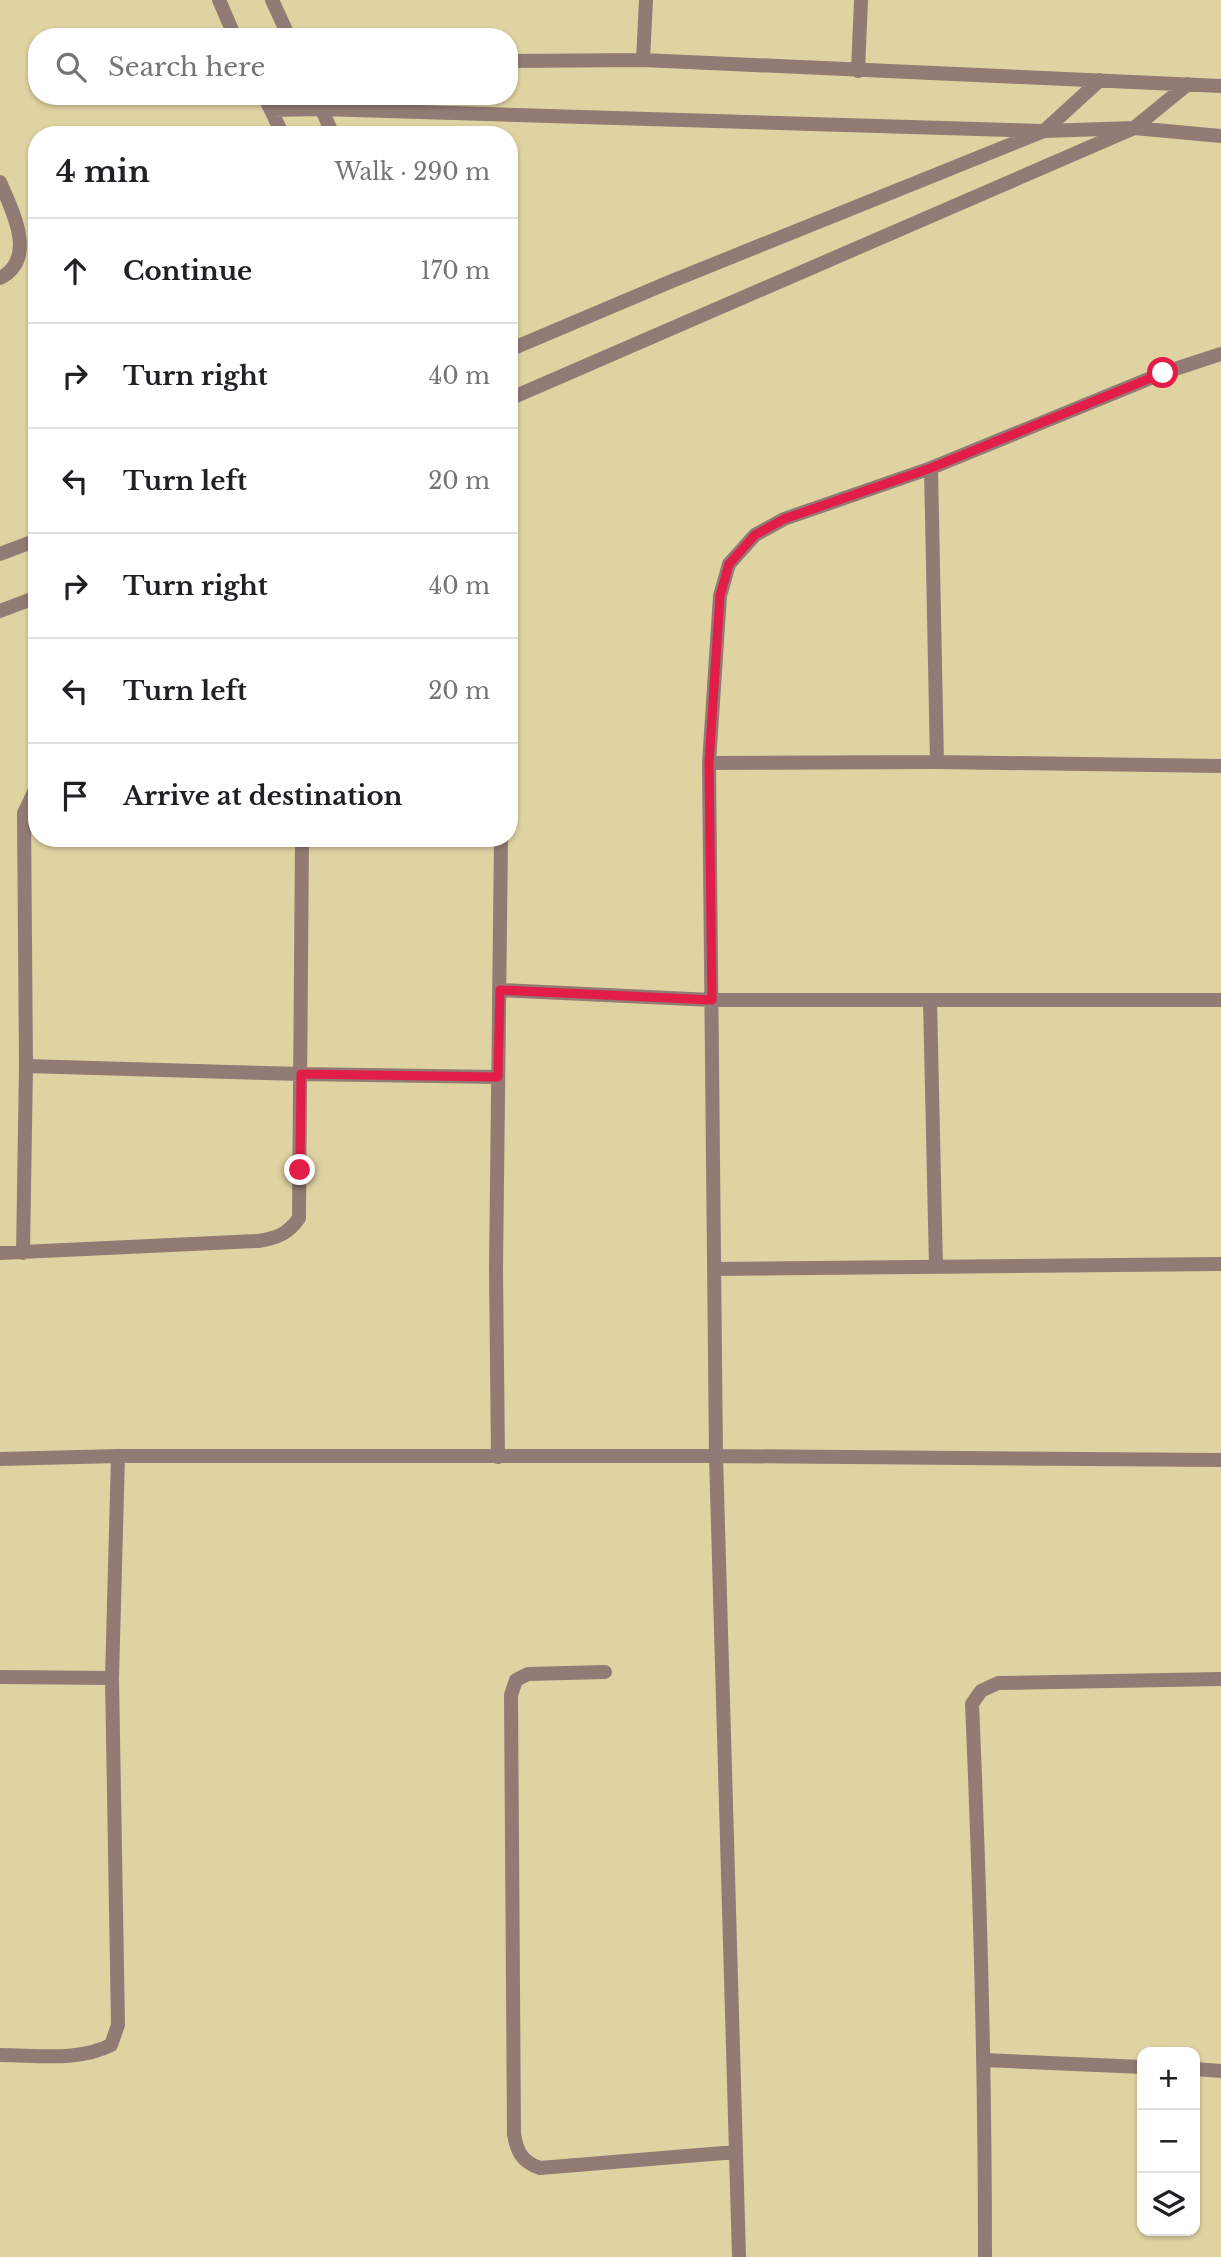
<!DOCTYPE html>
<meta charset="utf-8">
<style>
body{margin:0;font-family:"Libre Baskerville",serif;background:#f2f2f2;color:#202124}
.controls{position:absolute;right:21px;bottom:21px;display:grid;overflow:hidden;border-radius:14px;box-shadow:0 2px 5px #0004}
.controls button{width:63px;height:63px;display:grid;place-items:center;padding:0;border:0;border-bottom:2px solid #e0e0e0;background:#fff;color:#202124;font:35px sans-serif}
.stop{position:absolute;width:21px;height:21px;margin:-16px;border:5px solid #e11d48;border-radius:50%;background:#fff}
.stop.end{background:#e11d48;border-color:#fff;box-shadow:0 2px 7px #0008}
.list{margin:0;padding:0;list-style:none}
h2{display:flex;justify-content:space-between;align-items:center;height:91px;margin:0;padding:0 28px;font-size:30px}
h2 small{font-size:23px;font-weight:400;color:#757577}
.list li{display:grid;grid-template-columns:46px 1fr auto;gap:21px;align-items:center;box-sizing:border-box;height:105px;padding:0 28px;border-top:2px solid #e0e0e0}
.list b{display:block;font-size:26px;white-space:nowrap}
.list em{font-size:23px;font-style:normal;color:#757577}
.icon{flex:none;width:38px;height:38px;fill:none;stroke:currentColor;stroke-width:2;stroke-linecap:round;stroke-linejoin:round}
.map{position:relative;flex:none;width:1221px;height:2257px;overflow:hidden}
.search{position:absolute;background:#fff;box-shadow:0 2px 5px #0004;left:28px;top:28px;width:490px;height:77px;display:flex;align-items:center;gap:18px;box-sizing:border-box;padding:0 24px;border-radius:28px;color:#757577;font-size:26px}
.panel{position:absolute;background:#fff;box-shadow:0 2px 5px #0004;left:28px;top:126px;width:490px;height:721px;border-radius:28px}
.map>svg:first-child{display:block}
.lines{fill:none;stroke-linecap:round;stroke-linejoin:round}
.street{stroke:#927b75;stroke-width:14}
.route{stroke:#e11d48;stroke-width:9}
</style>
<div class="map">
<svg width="1221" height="2257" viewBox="0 0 1221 2257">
<rect width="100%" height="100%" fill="#e0d3a2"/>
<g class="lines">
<path class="street" d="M219 0 235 37
M272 0 289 37
M643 60 646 0
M509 61 643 60 1221 86
M858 71 861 0
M264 96 283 135
M316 96 333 135
M271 110 321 109 1044 131 1134 128 1221 136
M0 182C12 210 38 259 0 278
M509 350 672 281 1044 131 1100 80
M509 399 1134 128 1188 84
M931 468 937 762
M0 554 37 540
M0 611 37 597
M709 763 937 762 1221 766
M500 990 712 1000H1221
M930 1000 936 1267
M26 1066 301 1074 498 1077
M0 1253 258 1241C277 1238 288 1234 299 1218L302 838
M23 1253 26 1066 24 813 37 786
M714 1269 1221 1264
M498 1457 496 1269 501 838
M0 1459 118 1456H716L1221 1460
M605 1672 528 1674 516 1680 511 1695 514 2134C517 2152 522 2162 540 2168L736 2152
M0 1677 112 1678
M0 2055C37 2055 77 2062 111 2045L118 2025 112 1678 118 1456
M985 2060 1142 2067
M1195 2069 1221 2071
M739 2257 716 1456 709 763 720 596 729 564 755 535 784 519 931 468 1163 373 1221 354
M985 2257C985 2072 980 1888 972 1704L981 1691 998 1683 1221 1679"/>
</g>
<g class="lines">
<path class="route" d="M300 1170 301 1074 498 1077 500 990 712 1000 709 763 720 596 729 564 755 535 784 519 931 468 1163 373"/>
</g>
</svg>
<div class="controls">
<button>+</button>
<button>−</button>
<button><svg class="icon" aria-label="layers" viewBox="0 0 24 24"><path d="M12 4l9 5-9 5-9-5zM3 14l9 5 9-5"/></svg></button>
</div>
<div class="stop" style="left:1163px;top:373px"></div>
<div class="stop end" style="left:300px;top:1170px"></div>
<div class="search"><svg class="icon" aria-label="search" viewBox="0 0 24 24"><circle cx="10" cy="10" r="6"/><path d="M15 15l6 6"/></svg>Search here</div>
<section class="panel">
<h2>4 min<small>Walk · 290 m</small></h2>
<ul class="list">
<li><svg class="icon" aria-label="ahead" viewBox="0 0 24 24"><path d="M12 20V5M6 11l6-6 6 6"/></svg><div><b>Continue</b></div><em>170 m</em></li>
<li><svg class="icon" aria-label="right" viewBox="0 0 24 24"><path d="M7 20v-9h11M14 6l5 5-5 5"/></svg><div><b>Turn right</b></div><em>40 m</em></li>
<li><svg class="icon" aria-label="left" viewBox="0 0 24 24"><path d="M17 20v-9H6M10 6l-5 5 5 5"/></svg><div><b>Turn left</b></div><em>20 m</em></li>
<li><svg class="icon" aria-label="right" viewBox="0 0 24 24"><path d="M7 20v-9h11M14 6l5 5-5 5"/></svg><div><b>Turn right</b></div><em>40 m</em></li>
<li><svg class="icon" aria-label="left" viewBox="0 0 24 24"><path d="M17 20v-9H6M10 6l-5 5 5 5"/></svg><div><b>Turn left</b></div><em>20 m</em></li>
<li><svg class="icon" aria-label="arrive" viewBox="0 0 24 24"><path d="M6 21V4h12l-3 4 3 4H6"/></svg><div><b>Arrive at destination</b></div></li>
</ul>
</section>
</div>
